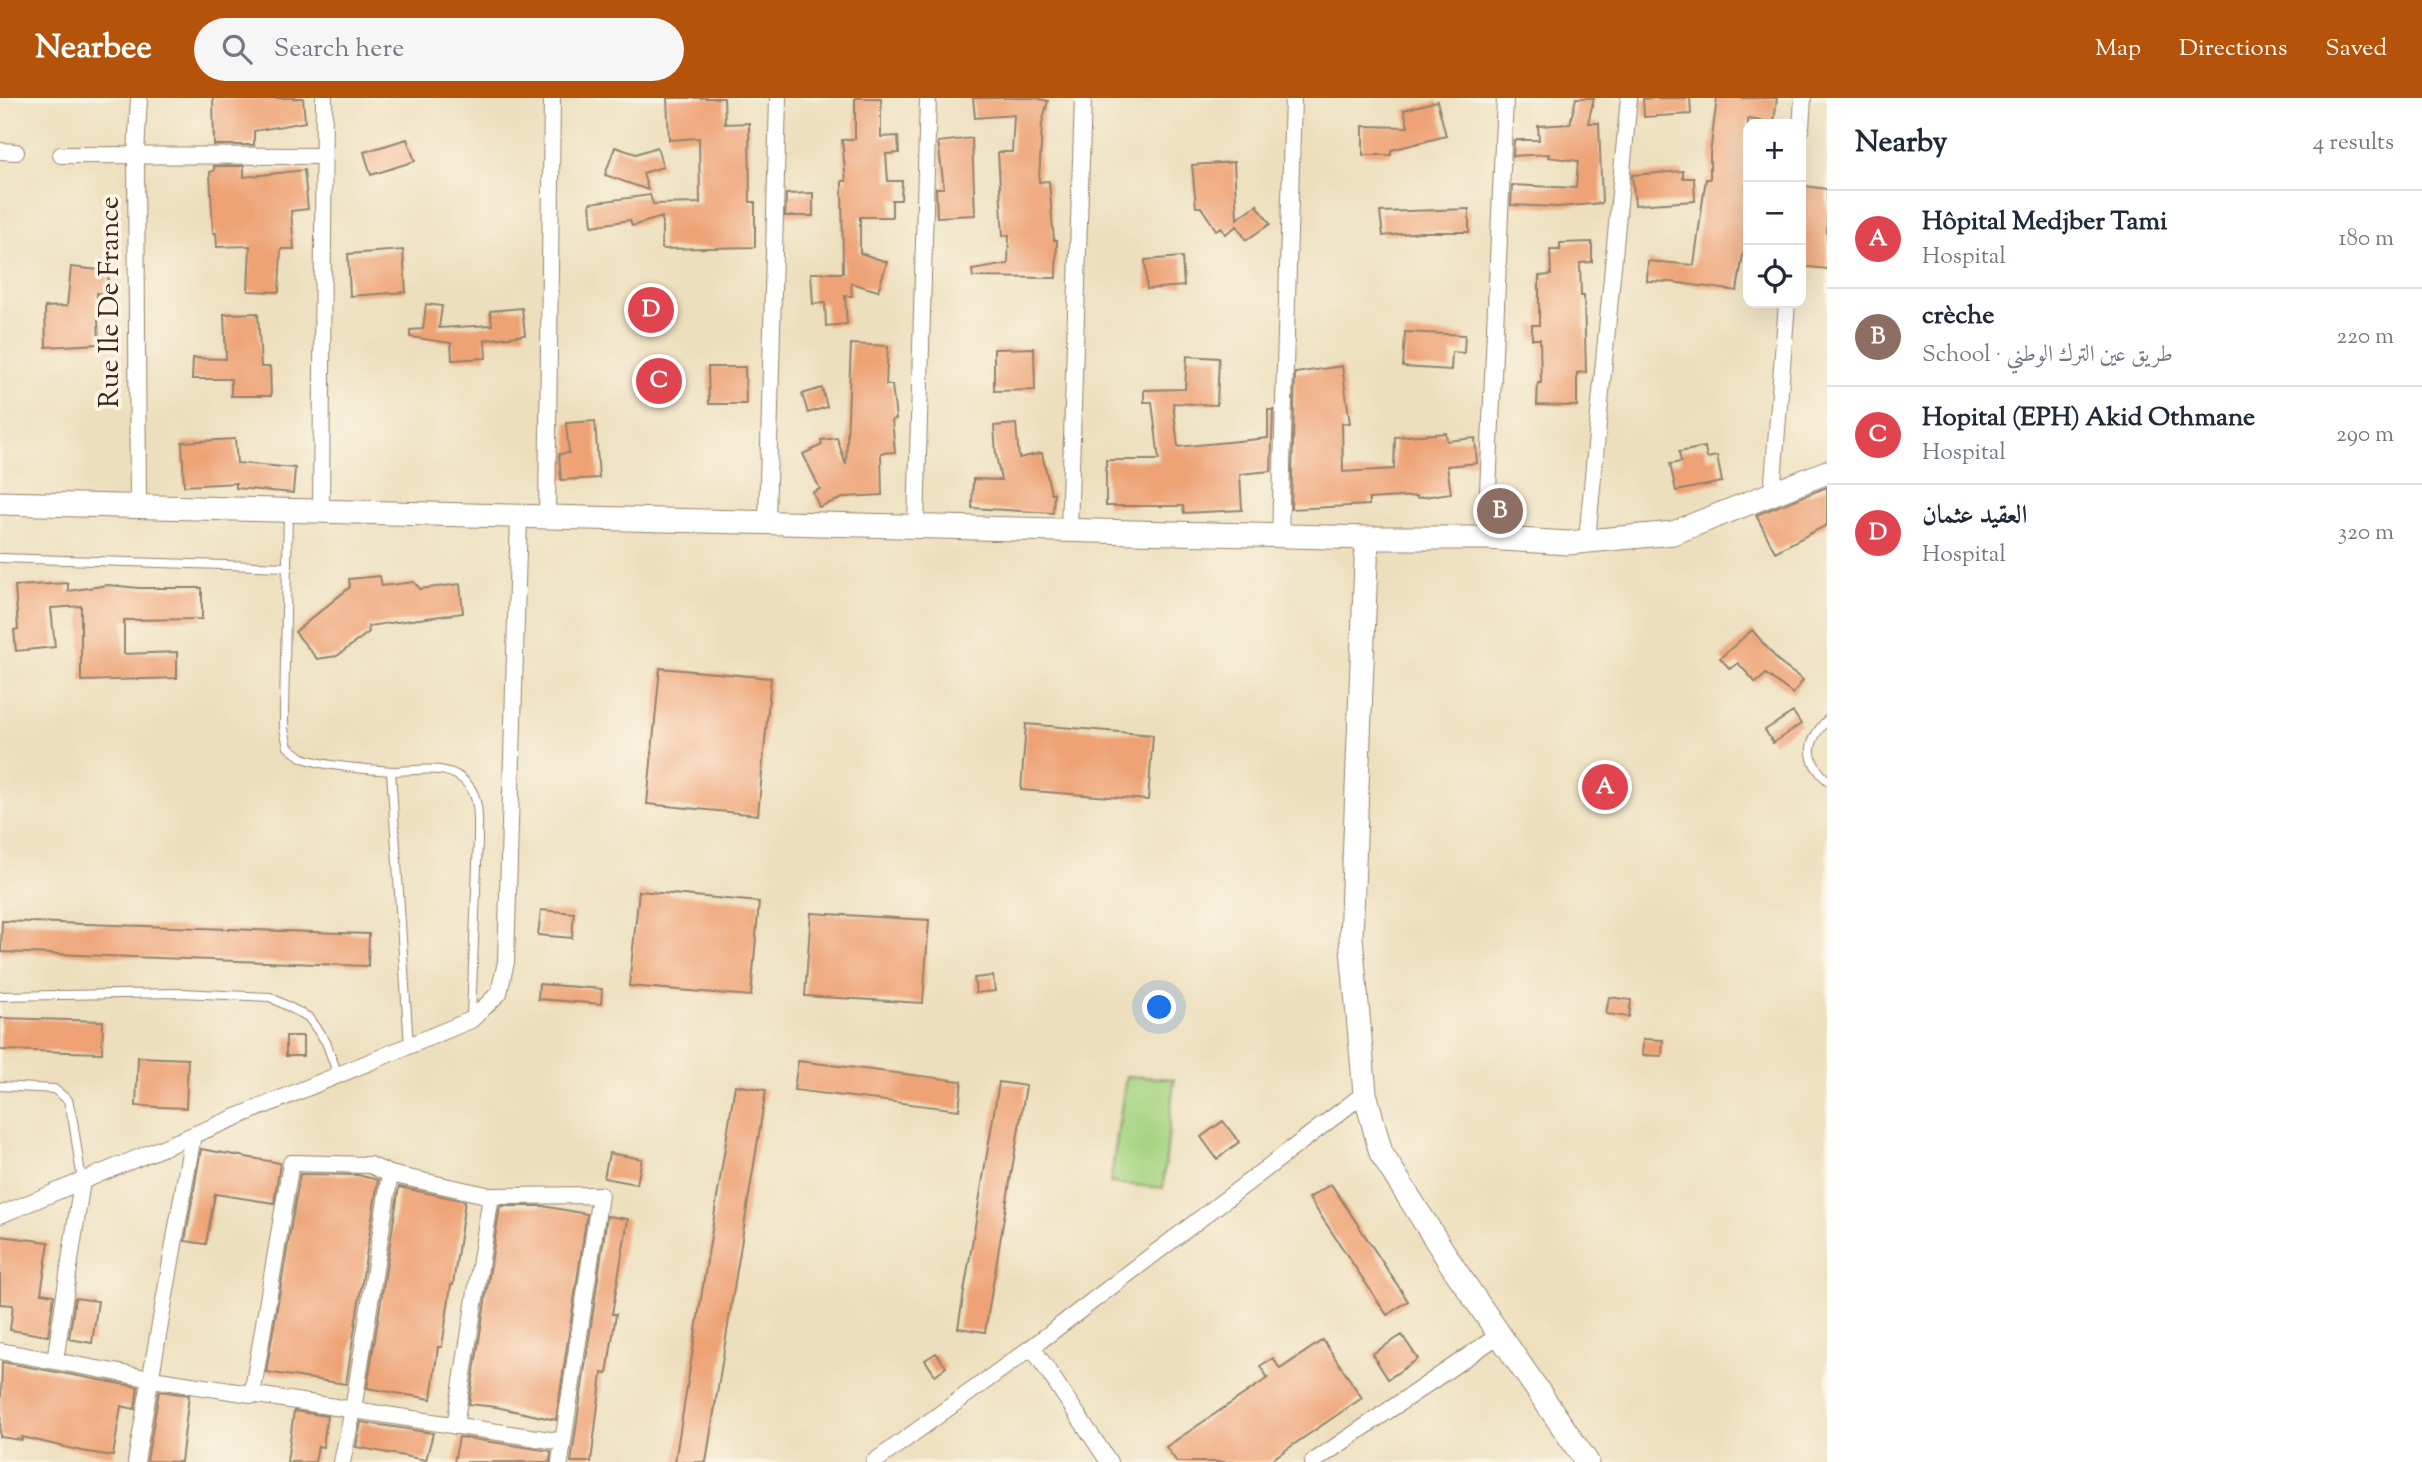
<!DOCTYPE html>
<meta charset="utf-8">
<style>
body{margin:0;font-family:"Sorts Mill Goudy",Amiri,serif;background:#f6f6f7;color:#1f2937}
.controls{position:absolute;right:21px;top:21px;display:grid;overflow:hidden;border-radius:14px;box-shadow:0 7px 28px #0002}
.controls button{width:63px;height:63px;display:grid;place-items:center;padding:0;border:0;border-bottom:2px solid #e0e1e3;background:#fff;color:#1f2937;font:35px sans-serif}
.you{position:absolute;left:1160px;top:910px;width:24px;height:24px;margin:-18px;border:5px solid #fff;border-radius:50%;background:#1a73e8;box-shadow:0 0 0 10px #1a73e833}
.badge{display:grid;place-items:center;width:46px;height:46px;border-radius:50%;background:#b45309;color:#fff;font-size:23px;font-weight:700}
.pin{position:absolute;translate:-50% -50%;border:4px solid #fff;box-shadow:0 2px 7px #0006}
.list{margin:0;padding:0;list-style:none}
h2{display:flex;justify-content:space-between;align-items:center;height:91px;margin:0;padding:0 28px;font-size:30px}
h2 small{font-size:23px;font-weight:400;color:#747a83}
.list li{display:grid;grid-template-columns:46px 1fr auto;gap:21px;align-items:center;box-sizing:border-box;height:98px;padding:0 28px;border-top:2px solid #e0e1e3}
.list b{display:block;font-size:26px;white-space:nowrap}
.list p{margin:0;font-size:23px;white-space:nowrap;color:#747a83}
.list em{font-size:23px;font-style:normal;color:#747a83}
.icon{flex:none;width:38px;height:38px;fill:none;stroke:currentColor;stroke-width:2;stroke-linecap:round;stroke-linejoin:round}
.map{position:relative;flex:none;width:1827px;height:1364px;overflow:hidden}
header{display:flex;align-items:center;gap:42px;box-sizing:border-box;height:98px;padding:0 35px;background:#b45309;color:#fff}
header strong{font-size:33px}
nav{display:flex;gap:38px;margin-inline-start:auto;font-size:24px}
.search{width:490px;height:63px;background:#f6f6f7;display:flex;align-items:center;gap:18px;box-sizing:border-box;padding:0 24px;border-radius:38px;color:#747a83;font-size:26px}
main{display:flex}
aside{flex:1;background:#fff}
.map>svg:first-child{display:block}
.green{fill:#a6d482;stroke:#707f50;stroke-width:2}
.building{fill:#eea275}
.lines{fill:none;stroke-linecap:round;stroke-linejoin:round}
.lane-casing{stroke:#94846e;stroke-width:10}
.street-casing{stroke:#94846e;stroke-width:18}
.secondary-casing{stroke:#94846e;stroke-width:25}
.lane{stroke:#fff;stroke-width:8}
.street{stroke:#fff;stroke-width:16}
.secondary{stroke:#fff;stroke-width:23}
.labels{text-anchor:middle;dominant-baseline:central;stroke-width:7;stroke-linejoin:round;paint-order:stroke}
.street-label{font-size:28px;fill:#3b2a1e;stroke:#fcf5e5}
</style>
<header>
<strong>Nearbee</strong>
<div class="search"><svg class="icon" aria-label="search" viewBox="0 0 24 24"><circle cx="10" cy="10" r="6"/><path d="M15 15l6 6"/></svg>Search here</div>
<nav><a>Map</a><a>Directions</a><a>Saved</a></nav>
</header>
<main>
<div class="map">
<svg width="1827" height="1364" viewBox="0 0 1827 1364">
<rect width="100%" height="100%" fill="#fcf5e5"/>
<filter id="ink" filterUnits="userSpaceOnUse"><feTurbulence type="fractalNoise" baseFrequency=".0143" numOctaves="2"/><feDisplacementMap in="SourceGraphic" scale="14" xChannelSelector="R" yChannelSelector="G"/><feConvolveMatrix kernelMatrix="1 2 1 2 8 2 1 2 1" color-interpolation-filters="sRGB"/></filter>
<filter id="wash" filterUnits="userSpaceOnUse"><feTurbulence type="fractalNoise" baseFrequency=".00686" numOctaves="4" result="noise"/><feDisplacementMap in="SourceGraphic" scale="28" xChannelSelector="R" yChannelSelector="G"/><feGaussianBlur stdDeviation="1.57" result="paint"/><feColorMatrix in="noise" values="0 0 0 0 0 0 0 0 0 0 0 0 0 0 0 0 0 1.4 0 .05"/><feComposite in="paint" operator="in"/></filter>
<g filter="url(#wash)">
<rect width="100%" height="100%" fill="#eddfbd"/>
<path class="green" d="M1126 978 1174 981 1163 1090 1110 1085Z"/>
<g id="blocks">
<path class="building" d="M213 0H303L305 24 254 33V47H214Z
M667 0H724L725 26 749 25 750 104H755V149L662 151V119L632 128 630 122 592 128 590 105 650 97 653 106 700 105 699 40 669 42Z
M855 0H881V39L898 38 899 55 886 56 888 83H902L901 102H892V119H860V155L887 164 878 193 851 185 852 198H845L847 226 826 228 825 205 813 206 811 175H843L842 83H846L842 42 855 41Z
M973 0H1036L1048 3 1042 25 1039 84 1049 83 1054 142H1057L1056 180 973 179 972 172 1008 166 1009 137 1003 138 998 54H1012L1014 17 975 20Z
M1576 0H1594L1588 25H1599L1602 105 1558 109 1511 107 1512 87 1576 90 1578 63 1548 59 1549 56 1513 58 1514 42H1539L1538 28 1570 26Z
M1656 0H1690L1691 16 1644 19 1643 1Z
M1717 0H1777L1774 25 1748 21V70L1744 121 1748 122V156H1743L1737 193 1671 184 1647 183 1648 163 1694 167 1704 93 1706 81H1710V56Z
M1437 3 1446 38 1391 52V57H1363V28L1408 29 1404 12Z
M972 40 975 117 937 119 936 90H944L938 44Z
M407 41 415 63 371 77 364 54Z
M615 49 636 56 657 49 663 69 643 75 648 92 605 77Z
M1234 64 1237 121 1257 107 1270 126 1246 142 1237 128 1225 136 1221 129 1216 132 1201 109H1196L1192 67Z
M214 68H244V79L304 72 308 111 291 113 294 151H281L279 194 248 193 250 148 217 149 216 135H213L210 74 214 73Z
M1683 73V80H1694L1695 103 1635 107 1632 77Z
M1805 88 1827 91V171L1801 168V107Z
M813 95V118H785L786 96Z
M1469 111V134H1420L1383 138 1380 114Z
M1592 144V164L1580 165 1581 198H1584L1586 274 1577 275V308L1537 307 1538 285H1541L1540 241H1532V227H1539V178L1551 177 1550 152H1560V145Z
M403 152 406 194 350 198 348 156Z
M1182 159 1184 188 1147 191 1145 162Z
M71 169 109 173 107 196 97 195 99 246 46 249 45 209 67 208Z
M426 206 442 208 439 230 492 227 490 213 522 210 525 237 485 242 486 260 452 262 451 245 410 239V232L423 231Z
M258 215 261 269H270L271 298H231V281H192L193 260 226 261 224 216Z
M1405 234 1465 237 1464 255 1452 254 1451 272 1403 269Z
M851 246 888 248 886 287H892L896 321 892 322 895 354 881 355 882 397 846 399 819 409 813 394 820 391 803 356 822 347 821 342 837 340 846 367Z
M1034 250 1035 292 994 293V251Z
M1187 258 1219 260 1217 307 1173 305 1178 349 1268 340V312H1273L1271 373 1240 376 1242 412 1184 415 1183 408H1106V362H1159L1152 304H1144V292L1185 291Z
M1342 268 1350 325H1342L1343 374 1394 371 1395 339 1446 335 1447 343 1475 340 1477 365 1447 368 1451 395 1417 400V398L1369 401V407L1291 411 1295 275Z
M708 269H745L746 306H709Z
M822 290 827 309 808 315 802 296Z
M595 323 599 380 561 382 559 356 569 355 566 325Z
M1016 326 1019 360 1042 355 1051 395H1054L1053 415 972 410 973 381 1001 382 996 357 994 328Z
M235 341 237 365 295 370 293 395 236 390V385L184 388 182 344Z
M1705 349 1707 360 1717 358 1722 384 1676 393 1670 366 1681 364 1679 354Z
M1827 389V427L1775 454 1756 417Z
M380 478 382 488 414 484 420 491 460 486 463 515 368 528 369 534 337 558 317 561 295 534 350 489 349 481Z
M68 485V493L108 487 139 490H202V521L124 522V556L177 554V580L81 583V508L51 510 55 549 16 553 14 532 18 531 15 488Z
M1752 532 1781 566 1803 582 1793 596 1766 576 1756 585 1738 565 1730 571 1720 560Z
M660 570 771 580 758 717 647 706Z
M1793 614 1801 626 1773 645 1765 632Z
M1026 626 1153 637 1148 702 1021 692Z
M639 793 759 804 751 898 629 888Z
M541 812 574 815 572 840 538 837Z
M811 815 929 822 923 905 805 898Z
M2 823 369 836 368 868 1 854Z
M993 878 995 893 976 895 974 880Z
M539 886 602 891 601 906 538 901Z
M1609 899 1631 902 1629 919 1606 916Z
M0 920 103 923 102 955 0 952Z
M286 938H303V958H286Z
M1643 941 1663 942 1662 958 1642 957Z
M138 959 188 961 186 1010 136 1008Z
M798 963 962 983 959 1012 794 992Z
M999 984 1026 988 985 1234 958 1230Z
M735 987 766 992 706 1364H675Z
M1223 1023 1239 1044 1217 1061 1201 1039Z
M201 1051 280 1065 274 1105 215 1096 206 1146 185 1143Z
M609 1055 642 1061 637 1086 604 1080Z
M300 1076 358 1077 378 1082 346 1286 266 1274Z
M1331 1086 1408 1203 1387 1217 1309 1100Z
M399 1089 465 1103 453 1187H451L442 1249H438L431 1301 367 1290Z
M500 1108H543L587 1116 556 1322 496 1309 469 1306Z
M607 1118 628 1121 612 1216H616L607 1276 602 1275 591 1364H571Z
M0 1138 49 1144 41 1195 54 1197 48 1238 10 1232 13 1207 0 1206Z
M75 1200 98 1203 92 1245 69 1241Z
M1402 1237 1418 1261 1388 1281 1372 1256Z
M1323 1242 1362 1300 1268 1364H1177L1166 1349 1268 1280 1260 1268 1273 1260 1280 1271Z
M936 1255 946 1269 935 1277 925 1262Z
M2 1264 138 1289 135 1311 121 1308 113 1358 82 1353 22 1339V1342L0 1339Z
M159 1293 189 1297 181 1364 147 1363Z
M294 1313 327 1318 323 1349 318 1348 315 1364H287Z
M361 1324 433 1335 426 1362 356 1349Z
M459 1339 551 1353 550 1364H454Z"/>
</g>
</g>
<g filter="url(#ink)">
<use href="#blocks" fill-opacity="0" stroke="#94846e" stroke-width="2"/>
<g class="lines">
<defs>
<path id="lane" d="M288 415 284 614V631L288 649C292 652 297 656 301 659 320 668 372 672 393 673 419 673 451 664 469 688 480 701 478 725 478 741L471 919
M0 460 288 469
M1827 622C1807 643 1804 661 1827 682
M391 673 409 948
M0 898 181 895 270 899 308 919 326 944 338 977
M0 988 54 991 68 1002 73 1023 82 1083"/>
<path id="street" d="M1801 30 1803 0
M0 53 16 54
M61 57 324 58
M1772 396 1787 205
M138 408 136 56 139 0
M321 413 324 0
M547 419 552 0
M767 424 778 0
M916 428 928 0
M1069 432 1083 0
M1280 438 1293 0
M1486 440 1505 0
M1587 442 1629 0
M0 1117 471 922 499 895 506 864 519 418
M1032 1249 1109 1364
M0 1253 152 1281 563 1344
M55 1263 82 1083
M252 1297 291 1065 370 1067 390 1076 491 1098 600 1097 560 1364
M455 1328 491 1098
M136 1364 193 1037
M342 1364 353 1312 390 1076
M874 1364 1032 1249 1365 995
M1313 1364 1499 1237"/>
<path id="secondary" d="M0 405 1367 440H1486L1568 445 1673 435 1827 374
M1367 440 1351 840 1365 995 1381 1055 1453 1169 1587 1364"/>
</defs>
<use href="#lane" class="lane-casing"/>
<use href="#street" class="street-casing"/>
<use href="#secondary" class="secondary-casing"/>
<use href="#lane" class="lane"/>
<use href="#street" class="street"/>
<use href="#secondary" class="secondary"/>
</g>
</g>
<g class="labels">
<g class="street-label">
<text transform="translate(111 204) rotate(-90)">Rue Ile De France</text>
</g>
</g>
</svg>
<div class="controls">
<button>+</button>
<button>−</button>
<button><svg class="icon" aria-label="locate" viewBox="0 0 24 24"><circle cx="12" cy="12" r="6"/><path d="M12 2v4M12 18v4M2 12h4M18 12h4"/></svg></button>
</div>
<div class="you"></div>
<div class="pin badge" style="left:1605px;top:689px;background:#e0444e">A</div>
<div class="pin badge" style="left:1500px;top:413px;background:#8d6e63">B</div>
<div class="pin badge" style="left:659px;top:283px;background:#e0444e">C</div>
<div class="pin badge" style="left:651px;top:212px;background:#e0444e">D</div>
</div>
<aside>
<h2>Nearby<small>4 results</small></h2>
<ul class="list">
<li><span class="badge" style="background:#e0444e">A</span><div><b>Hôpital Medjber Tami</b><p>Hospital</p></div><em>180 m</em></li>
<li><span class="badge" style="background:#8d6e63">B</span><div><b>crèche</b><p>School · طريق عين الترك الوطني</p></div><em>220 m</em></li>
<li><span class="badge" style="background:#e0444e">C</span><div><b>Hopital (EPH) Akid Othmane</b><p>Hospital</p></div><em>290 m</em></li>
<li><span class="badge" style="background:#e0444e">D</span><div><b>العقيد عثمان</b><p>Hospital</p></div><em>320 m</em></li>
</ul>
</aside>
</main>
